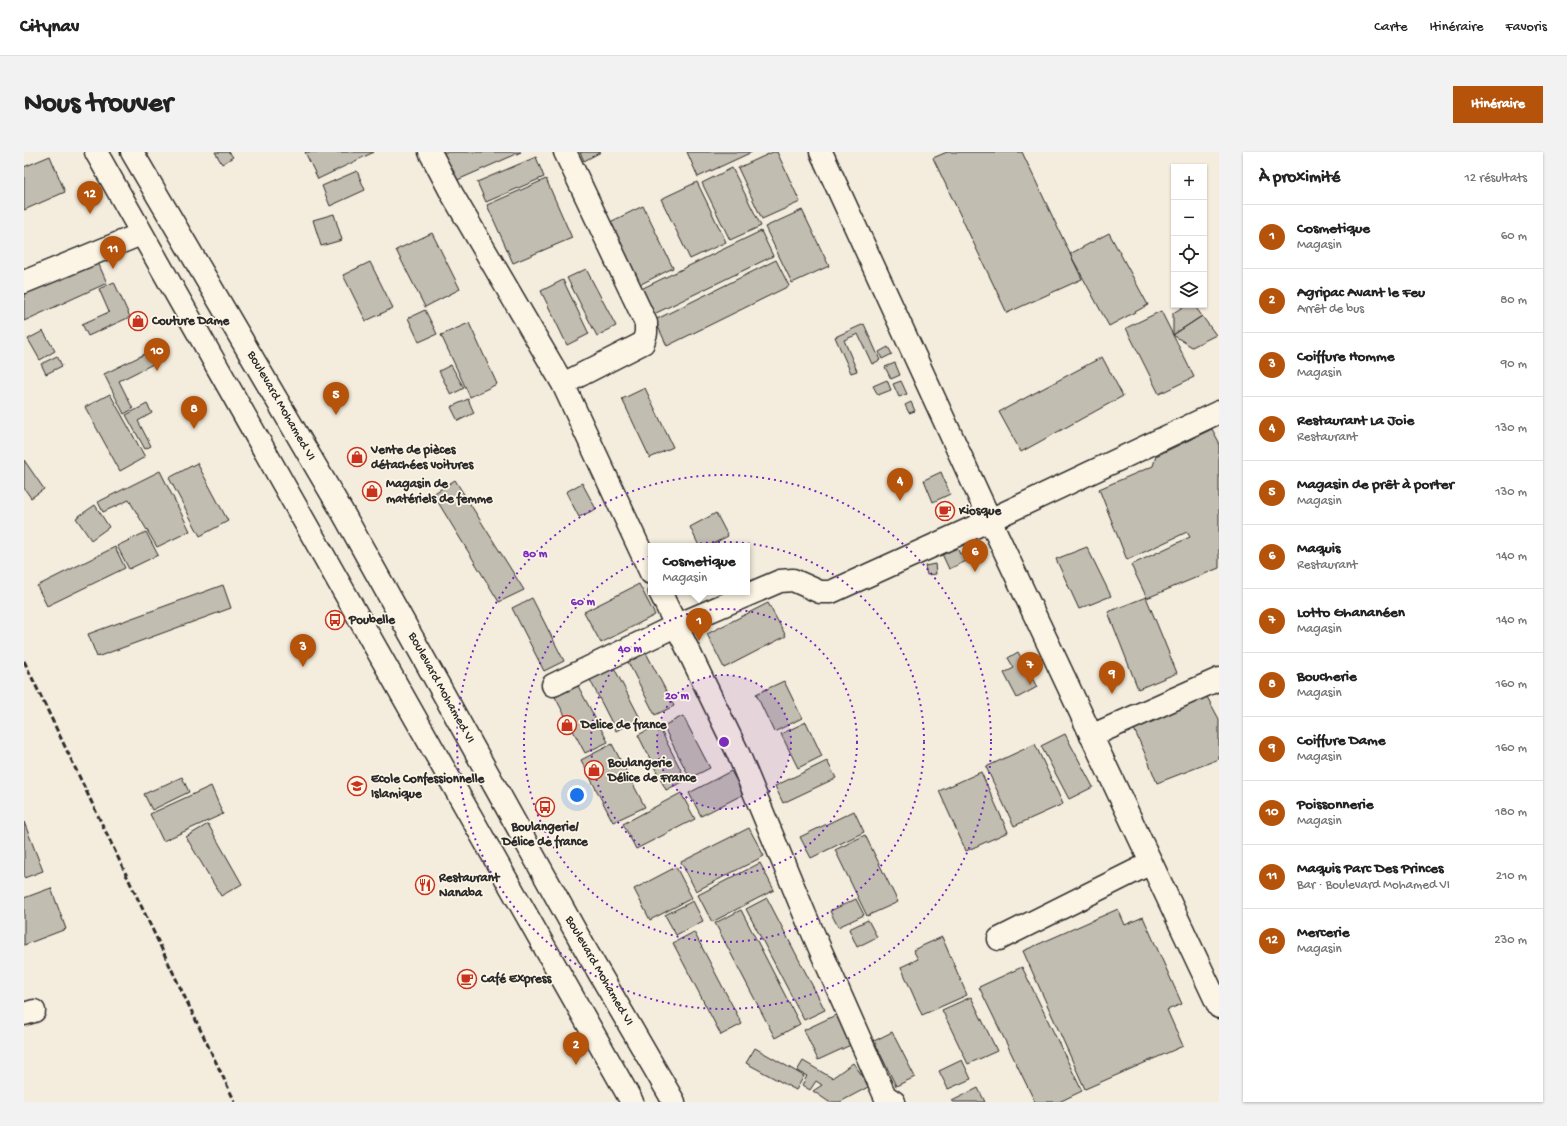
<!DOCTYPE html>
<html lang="fr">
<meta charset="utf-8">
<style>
body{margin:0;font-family:"Gochi Hand",sans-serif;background:#f2f2f2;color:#222}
.controls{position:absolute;right:12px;top:12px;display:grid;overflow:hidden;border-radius:0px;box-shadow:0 1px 3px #0004}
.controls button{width:36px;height:36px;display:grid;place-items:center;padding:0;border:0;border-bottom:1px solid #e0e0e0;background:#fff;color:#222;font:20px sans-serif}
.you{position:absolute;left:553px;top:643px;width:14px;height:14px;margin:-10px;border:3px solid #fff;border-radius:50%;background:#1a73e8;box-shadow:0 0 0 6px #1a73e833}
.badge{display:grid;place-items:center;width:26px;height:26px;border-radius:50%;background:#b45309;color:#fff;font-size:13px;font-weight:700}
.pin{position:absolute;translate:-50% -33px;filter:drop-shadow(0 1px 2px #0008)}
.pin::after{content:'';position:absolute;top:21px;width:14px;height:12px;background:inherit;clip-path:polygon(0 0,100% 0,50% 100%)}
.popup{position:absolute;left:624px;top:391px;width:102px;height:52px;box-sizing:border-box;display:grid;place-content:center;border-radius:0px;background:#fff;filter:drop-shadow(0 1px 3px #0005);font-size:13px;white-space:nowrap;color:#767676}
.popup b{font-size:15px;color:#222}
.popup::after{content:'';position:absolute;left:50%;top:100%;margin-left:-8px;border:8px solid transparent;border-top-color:#fff}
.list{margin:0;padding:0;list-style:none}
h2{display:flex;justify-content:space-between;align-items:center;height:52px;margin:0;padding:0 16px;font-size:17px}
h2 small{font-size:13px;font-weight:400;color:#767676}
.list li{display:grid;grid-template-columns:26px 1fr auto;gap:12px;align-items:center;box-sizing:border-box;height:64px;padding:0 16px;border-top:1px solid #e0e0e0}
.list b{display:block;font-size:15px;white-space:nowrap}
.list p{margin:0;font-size:13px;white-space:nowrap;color:#767676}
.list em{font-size:13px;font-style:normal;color:#767676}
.icon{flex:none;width:22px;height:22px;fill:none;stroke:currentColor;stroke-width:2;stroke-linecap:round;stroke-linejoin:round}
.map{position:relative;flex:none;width:1195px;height:950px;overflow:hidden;border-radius:0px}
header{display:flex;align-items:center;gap:24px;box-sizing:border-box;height:56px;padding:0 20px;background:#fff;border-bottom:1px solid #e0e0e0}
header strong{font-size:19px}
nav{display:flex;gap:22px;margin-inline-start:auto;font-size:14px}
.intro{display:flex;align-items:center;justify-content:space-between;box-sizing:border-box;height:96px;padding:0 24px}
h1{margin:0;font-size:28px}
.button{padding:10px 18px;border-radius:0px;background:#b45309;color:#fff;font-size:14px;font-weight:700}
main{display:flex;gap:24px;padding:0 24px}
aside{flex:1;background:#fff;border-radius:0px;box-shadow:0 1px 3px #0004}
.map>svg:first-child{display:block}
.building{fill:#c2bdb1;stroke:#2b2b2b}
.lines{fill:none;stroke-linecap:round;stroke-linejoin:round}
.minor-casing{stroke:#2b2b2b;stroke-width:25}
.major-casing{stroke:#2b2b2b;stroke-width:25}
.minor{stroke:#fcf5e5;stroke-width:22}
.major{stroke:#fcf5e5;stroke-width:22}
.rail{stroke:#2b2b2b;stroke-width:3;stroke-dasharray:6 3;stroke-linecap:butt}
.ring{fill:none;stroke:#7b2cbf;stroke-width:2;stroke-dasharray:2 4}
.labels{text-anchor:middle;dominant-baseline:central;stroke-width:3.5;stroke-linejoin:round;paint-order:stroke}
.poi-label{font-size:13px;font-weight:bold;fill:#2b2b2b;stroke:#fcf5e5;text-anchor:start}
.street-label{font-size:13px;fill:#2b2b2b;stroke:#fcf5e5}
.centre{fill:#7b2cbf;stroke:#fcf5e5;stroke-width:2}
.ring-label{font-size:12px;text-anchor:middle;font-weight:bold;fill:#7b2cbf;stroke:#fcf5e5;stroke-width:3.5;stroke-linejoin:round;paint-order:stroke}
</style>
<header>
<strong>Citynav</strong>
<nav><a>Carte</a><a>Itinéraire</a><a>Favoris</a></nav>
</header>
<div class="intro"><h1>Nous trouver</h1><a class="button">Itinéraire</a></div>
<main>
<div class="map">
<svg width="1195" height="950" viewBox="0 0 1195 950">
<rect width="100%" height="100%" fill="#f4edde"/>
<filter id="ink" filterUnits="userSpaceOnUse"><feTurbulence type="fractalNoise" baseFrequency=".025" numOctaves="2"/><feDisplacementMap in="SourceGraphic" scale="8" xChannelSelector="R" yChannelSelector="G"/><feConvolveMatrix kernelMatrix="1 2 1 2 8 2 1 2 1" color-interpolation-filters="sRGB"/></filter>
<g filter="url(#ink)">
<path class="building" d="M191 0H205L209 5 198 12Z
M281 0H350L294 27Z
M418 0H497L429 30 417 1Z
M556 0H577L560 9Z
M663 0H728L674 25Z
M749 0H753L776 50 738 67 714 16Z
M923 0H998L1058 127 983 161 909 6Z
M26 4 41 40 0 58V15Z
M512 5 520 25 462 50 453 30Z
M708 16 737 74 706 88 678 31Z
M333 19 341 38 306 54 298 34Z
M522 27 548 86 489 111 463 53Z
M673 30 702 90 666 107 637 47Z
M619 54 649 116 613 134 582 72Z
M778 58 805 114 768 131 741 75Z
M310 62 318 88 297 94 289 68Z
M737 79 749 104 628 163 615 138Z
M408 81 436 137 401 155 372 98Z
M1085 81 1124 153 1085 174 1046 102Z
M72 106 83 131 0 169V139Z
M752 108 765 134 643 194 631 168Z
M346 110 369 156 342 169 319 123Z
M562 117 592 174 573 184 543 126Z
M539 128 565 182 543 193 517 139Z
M90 130 106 165 64 184 58 172 85 160 75 137Z
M1162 153H1170L1178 164 1149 183V161Z
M401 158 413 182 395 190 384 166Z
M1137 159 1170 225 1135 242 1102 176Z
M1178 164 1192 183 1168 195 1149 183Z
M445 171 473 232 446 245 417 183Z
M840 172 856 208 848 212 834 182 820 188 833 219 827 221 811 185Z
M19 179 31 199 16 208 4 187Z
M864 195 868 202 858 207 855 200Z
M123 201 129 212 95 229 109 257 100 262 80 222Z
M33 204 38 214 22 222 17 212Z
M1078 205 1099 244 997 300 975 260Z
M871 211 876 223 867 227 861 215Z
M427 213 440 236 427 243 415 219Z
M863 228 867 238 854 243 849 234Z
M877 229 883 242 875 245 869 232Z
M621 236 649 295 626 306 598 247Z
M86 242 121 305 96 319 61 255Z
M444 247 450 261 434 269 427 255Z
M887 250 891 259 885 261 881 253Z
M123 252 128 261 114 269 127 294 121 297 102 263Z
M1188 277 1195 290V416L1123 446 1107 413 1166 385 1163 380 1103 408 1075 337 1129 314 1132 304Z
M0 308 20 337 7 346 0 336Z
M173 311 204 369 176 384 145 326Z
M136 319 166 379 133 395 105 348 79 360 74 350Z
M917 320 926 342 909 350 900 328Z
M431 328 500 438 475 450 409 342Z
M558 331 572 357 555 365 542 340Z
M71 353 85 375 67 388 52 366Z
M692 361 704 384 685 394H675L666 375Z
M122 380 134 403 105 417 93 394Z
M932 394 936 402 945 398 949 406 925 417 918 402Z
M91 395 101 416 23 454 13 434Z
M1063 395 1087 444 1055 457 1032 407Z
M911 412 912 422 903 423 901 414Z
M615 432 631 463 577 491 560 460Z
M199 433 207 456 73 505 64 482Z
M1122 445 1153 521 1114 537 1084 460Z
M508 446 540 509 520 519 488 456Z
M744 451 762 484 700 516 683 482Z
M620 497 650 554 631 563 602 506Z
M994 500 1013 535 993 546 980 521 990 516 984 506Z
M587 510 616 566 592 579 563 522Z
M760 529 778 566 750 580 732 542Z
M554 534 584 590 561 601 531 545Z
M1182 543 1195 567V607L1133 631 1123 606 1109 575Z
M659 564 686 616 666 626 639 574Z
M782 570 798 604 774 616 757 582Z
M634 573 662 628 642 638 614 583Z
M1041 582 1069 635 1045 647 1017 594Z
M588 592 621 655 589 670 557 608Z
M1011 592 1039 652 990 674 962 615Z
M803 609 812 626 759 651 751 634Z
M707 619 720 642 677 664 665 641Z
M957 620 984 680 942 699 915 639Z
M158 625 165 640 128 658 120 642Z
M187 634 199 662 139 689 126 662Z
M657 641 671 667 612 697 599 672Z
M830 659 840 680 787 706 776 685Z
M0 670 19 719 0 726Z
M184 672 218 732 197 744 162 685Z
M725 676 740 704 672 739 657 710Z
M841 683 874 750 843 764 811 698Z
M736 711 750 738 688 770 674 743Z
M652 715 668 746 626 768 610 737Z
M27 736 42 777 0 793V746Z
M743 746 801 858 780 868 722 757Z
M832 747 840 763 814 775 806 759Z
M669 749 679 769 652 783 641 763Z
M1094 757 1101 773 1119 765 1158 852 1143 858 1159 894 1061 937 999 799Z
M717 758 776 872 751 886 691 771Z
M844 768 853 785 833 795 825 777Z
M670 780 718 872 697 883 649 791Z
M918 785 943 843 898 863 877 815 894 807 889 798Z
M998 815 1058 939 1035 950H1011L955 835Z
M947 845 973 899 944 912 918 858Z
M816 861 831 891 794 908 780 878Z
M868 880 891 925 872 934 850 889Z
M731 896 780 924 772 938 722 911Z
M938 908 947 927 924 937 915 919Z
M779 909 808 926 829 911 846 934 816 950H805L789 939 798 933 792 929 786 938 778 933 783 924 773 919Z
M954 936 961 950H928V949Z"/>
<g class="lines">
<defs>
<path id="minor" d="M406 0 428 42 539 232 627 421
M797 0 966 368 1195 855
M0 130 117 82
M539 232 619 191 622 181V171L541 0
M636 440 714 601 781 763 861 944 870 950
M529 533 651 474 756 429 769 428 796 440H807L966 368 1195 260
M1067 584 1195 527
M975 787 1127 711
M0 862 10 859"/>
<path id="major" d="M72 0 608 950
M108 0 319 361 563 800 650 950"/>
</defs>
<use href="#minor" class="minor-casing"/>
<use href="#major" class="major-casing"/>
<use href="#minor" class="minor"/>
<use href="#major" class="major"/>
<path class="rail" d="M0 509 211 950"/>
</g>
</g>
<circle cx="700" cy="590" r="67" fill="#7b2cbf" fill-opacity=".12"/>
<g class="ring">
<circle cx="700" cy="590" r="67"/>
<circle cx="700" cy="590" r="133"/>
<circle cx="700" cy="590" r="200"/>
<circle cx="700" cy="590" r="267"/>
</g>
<defs>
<symbol id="shop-ring" viewBox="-11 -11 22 22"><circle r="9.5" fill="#fcf5e5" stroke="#c8321e" stroke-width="1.5"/><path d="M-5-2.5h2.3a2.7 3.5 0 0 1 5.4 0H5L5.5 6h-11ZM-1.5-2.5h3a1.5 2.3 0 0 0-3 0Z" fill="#c8321e"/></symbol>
<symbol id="cafe-ring" viewBox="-11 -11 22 22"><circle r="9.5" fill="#fcf5e5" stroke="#c8321e" stroke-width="1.5"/><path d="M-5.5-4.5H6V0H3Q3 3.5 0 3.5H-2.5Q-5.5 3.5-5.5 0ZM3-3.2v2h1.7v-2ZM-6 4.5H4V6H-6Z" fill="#c8321e"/></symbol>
<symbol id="bus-ring" viewBox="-11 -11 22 22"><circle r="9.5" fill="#fcf5e5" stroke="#c8321e" stroke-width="1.5"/><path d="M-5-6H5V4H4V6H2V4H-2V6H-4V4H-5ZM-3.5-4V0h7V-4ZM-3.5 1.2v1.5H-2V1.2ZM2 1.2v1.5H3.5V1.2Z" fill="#c8321e"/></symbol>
<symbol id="school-ring" viewBox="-11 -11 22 22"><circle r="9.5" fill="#fcf5e5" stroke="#c8321e" stroke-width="1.5"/><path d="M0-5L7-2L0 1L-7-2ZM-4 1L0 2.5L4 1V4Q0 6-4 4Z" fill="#c8321e"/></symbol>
<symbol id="restaurant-ring" viewBox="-11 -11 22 22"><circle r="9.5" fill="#fcf5e5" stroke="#c8321e" stroke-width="1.5"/><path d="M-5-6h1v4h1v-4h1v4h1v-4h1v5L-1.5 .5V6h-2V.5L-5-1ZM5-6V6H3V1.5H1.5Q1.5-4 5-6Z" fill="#c8321e"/></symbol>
</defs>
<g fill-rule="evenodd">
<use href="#shop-ring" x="103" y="158" width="22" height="22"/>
<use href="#shop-ring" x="322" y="294" width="22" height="22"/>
<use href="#shop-ring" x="337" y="328" width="22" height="22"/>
<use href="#cafe-ring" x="910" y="348" width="22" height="22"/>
<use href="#bus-ring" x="300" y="457" width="22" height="22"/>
<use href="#shop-ring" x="532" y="562" width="22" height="22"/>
<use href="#shop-ring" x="559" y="607" width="22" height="22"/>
<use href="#school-ring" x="322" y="623" width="22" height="22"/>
<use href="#bus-ring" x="510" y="644" width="22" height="22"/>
<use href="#restaurant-ring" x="390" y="722" width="22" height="22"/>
<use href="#cafe-ring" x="432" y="816" width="22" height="22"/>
</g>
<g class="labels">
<g class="poi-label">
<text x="128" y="169">Couture Dame</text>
<text x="347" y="298">Vente de pièces<tspan x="347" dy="15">détachées voitures</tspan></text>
<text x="362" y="332">Magasin de<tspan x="362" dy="15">matériels de femme</tspan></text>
<text x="935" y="359">Kiosque</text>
<text x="325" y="468">Poubelle</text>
<text x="557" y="573">Delice de france</text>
<text x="584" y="611">Boulangerie<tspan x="584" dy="15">Délice de France</tspan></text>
<text x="347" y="627">Ecole Confessionnelle<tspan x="347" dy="15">Islamique</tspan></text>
<text x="521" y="675" text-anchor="middle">Boulangerie/<tspan x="521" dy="15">Délice de france</tspan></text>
<text x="415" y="726">Restaurant<tspan x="415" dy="15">Nanaba</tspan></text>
<text x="457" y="827">Café Express</text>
</g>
<g class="street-label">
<text transform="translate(257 254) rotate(60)">Boulevard Mohamed VI</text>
<text transform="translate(417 536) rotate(61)">Boulevard Mohamed VI</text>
<text transform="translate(575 819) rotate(60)">Boulevard Mohamed VI</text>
</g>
</g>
<circle cx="700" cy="590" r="6" class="centre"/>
<g class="ring-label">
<text x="511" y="405">80 m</text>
<text x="559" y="453">60 m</text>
<text x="606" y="500">40 m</text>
<text x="653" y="547">20 m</text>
</g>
</svg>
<div class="controls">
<button>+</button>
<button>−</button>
<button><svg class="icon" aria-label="locate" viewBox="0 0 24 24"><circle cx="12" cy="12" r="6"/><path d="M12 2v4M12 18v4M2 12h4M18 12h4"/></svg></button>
<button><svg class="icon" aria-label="layers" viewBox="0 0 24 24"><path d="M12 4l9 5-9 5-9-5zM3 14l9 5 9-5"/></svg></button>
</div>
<div class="you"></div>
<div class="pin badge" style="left:675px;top:489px">1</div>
<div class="popup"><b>Cosmetique</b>Magasin</div>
<div class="pin badge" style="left:552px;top:913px">2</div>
<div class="pin badge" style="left:279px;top:515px">3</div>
<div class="pin badge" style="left:876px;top:349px">4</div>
<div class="pin badge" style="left:312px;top:263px">5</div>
<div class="pin badge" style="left:951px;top:420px">6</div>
<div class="pin badge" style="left:1006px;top:533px">7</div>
<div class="pin badge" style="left:170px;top:277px">8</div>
<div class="pin badge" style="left:1088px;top:542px">9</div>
<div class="pin badge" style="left:133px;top:219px">10</div>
<div class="pin badge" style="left:89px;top:117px">11</div>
<div class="pin badge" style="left:66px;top:62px">12</div>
</div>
<aside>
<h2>À proximité<small>12 résultats</small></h2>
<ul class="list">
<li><span class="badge">1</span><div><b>Cosmetique</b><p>Magasin</p></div><em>60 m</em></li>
<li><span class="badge">2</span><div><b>Agripac Avant le Feu</b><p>Arrêt de bus</p></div><em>80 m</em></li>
<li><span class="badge">3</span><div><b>Coiffure Homme</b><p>Magasin</p></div><em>90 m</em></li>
<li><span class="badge">4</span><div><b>Restaurant La Joie</b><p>Restaurant</p></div><em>130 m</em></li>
<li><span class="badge">5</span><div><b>Magasin de prêt à porter</b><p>Magasin</p></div><em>130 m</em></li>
<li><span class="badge">6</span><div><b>Maquis</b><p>Restaurant</p></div><em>140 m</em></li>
<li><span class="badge">7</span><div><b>Lotto Ghananéen</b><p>Magasin</p></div><em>140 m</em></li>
<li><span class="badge">8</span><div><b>Boucherie</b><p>Magasin</p></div><em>160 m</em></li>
<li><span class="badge">9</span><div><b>Coiffure Dame</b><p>Magasin</p></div><em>160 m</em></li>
<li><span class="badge">10</span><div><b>Poissonnerie</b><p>Magasin</p></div><em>180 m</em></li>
<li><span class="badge">11</span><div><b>Maquis Parc Des Princes</b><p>Bar · Boulevard Mohamed VI</p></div><em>210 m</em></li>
<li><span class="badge">12</span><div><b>Mercerie</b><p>Magasin</p></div><em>230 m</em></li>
</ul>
</aside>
</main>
